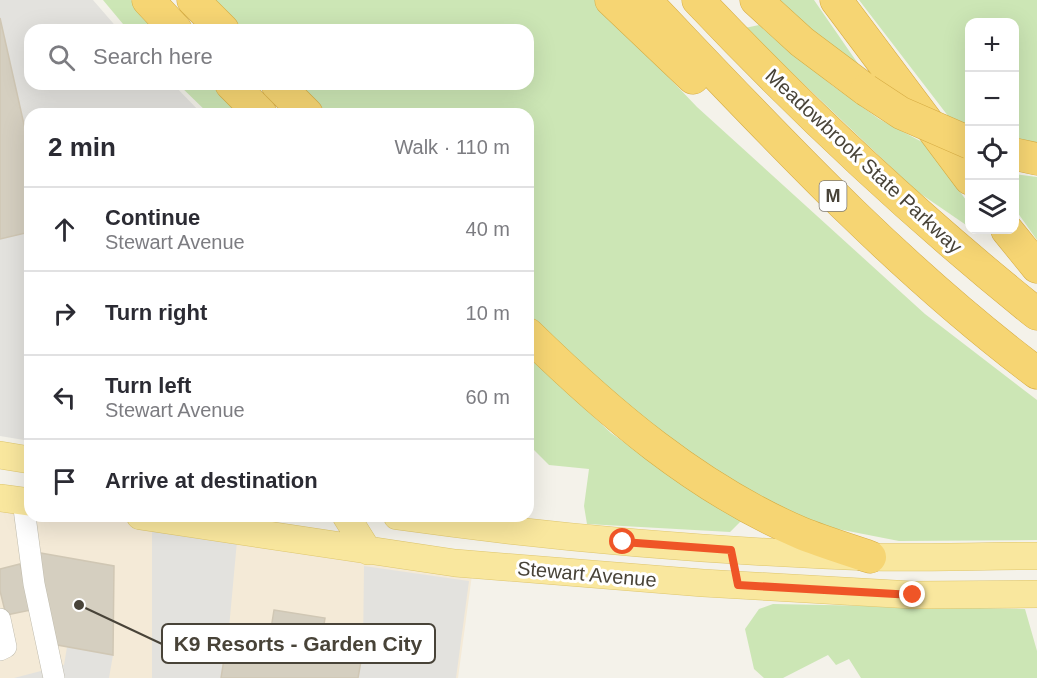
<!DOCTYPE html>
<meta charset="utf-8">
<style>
body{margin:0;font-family:Arial,sans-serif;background:#f7f7f7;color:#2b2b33}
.controls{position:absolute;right:18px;top:18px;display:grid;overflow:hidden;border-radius:12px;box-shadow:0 6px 24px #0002}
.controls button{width:54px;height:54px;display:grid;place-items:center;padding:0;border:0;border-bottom:2px solid #e1e1e2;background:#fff;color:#2b2b33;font:30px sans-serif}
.stop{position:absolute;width:18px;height:18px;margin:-14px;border:4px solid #ef5527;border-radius:50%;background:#fff}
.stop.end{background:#ef5527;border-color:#fff;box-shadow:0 2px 6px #0008}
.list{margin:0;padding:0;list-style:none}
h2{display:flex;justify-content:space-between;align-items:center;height:78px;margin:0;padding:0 24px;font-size:26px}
h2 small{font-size:20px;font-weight:400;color:#7c7c81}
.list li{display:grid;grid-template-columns:39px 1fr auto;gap:18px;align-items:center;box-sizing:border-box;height:84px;padding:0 24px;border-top:2px solid #e1e1e2}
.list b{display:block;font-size:22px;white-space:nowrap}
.list p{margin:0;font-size:20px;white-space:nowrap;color:#7c7c81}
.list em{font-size:20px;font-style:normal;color:#7c7c81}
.icon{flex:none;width:33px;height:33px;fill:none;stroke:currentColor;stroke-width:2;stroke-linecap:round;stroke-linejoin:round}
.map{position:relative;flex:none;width:1037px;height:678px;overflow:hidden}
.search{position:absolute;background:#fff;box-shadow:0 6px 24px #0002;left:24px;top:24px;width:510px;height:66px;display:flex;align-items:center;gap:15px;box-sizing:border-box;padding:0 21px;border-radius:18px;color:#7c7c81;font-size:22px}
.panel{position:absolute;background:#fff;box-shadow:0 6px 24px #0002;left:24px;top:108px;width:510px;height:414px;border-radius:18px}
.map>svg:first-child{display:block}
.commercial{fill:#f4ead7}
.green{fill:#cce6b5}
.parking{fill:#e3e2de}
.building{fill:#d5cfc0;stroke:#d0c7b4;stroke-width:1.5}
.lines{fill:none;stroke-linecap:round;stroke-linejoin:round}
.minor-casing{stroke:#bfbbad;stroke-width:22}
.major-casing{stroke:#dec66e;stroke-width:28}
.highway-casing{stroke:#d6ac43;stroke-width:33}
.minor{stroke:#fff;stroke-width:21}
.major{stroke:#f9e79e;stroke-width:27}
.highway{stroke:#f6d573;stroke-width:32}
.highway-bridge-casing{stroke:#d6ac43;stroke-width:33;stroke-linecap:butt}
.highway-bridge{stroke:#f6d573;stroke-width:32}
.route{stroke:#ef5527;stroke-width:8}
.labels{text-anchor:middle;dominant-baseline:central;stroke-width:6;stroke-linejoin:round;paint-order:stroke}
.shield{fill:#fff;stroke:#7f7b74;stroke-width:1.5}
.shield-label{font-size:18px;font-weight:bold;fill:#484338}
.street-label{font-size:20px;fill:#484338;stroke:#fff}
.leader{fill:none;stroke:#484338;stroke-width:2}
.callout-dot{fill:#484338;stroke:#fff;stroke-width:2}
.callout{fill:#fff;stroke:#484338;stroke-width:2}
.callout-label{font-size:21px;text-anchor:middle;font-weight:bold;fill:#484338}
</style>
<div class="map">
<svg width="1037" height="678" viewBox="0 0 1037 678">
<rect width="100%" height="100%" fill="#f4f2ea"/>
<path class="commercial" d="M0 503 30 516H97L472 575 458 678H0Z"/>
<path class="green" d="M103 0H131L161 30H128Z
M204 0H595L697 107 925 314 1037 400V540L899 541 807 523 704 471 528 322V114H319L288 84H528V30H234Z
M775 0H814L870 81Z
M859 0H1037V150L1015 145 1014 22H970L969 131 955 125Z
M759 25 833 86 879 119 924 143 969 204V227L915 190 745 28Z
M178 84H215L245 114H209Z
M1014 174 1037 177V240L1015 209Z
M528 355 611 433 683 484 742 520 730 532 587 524 584 506 589 469 549 465 528 444Z
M773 604 1025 609 1037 651V678H861L849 659 836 665 828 655 783 678H764L754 669 745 629 759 609Z"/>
<path class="parking" d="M0 0H93L119 30H30V84H173L202 114H30V441L0 436Z
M152 524 237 541 229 628 221 678H152Z
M364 566 469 581 456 678H358L363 650Z
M67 647 113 655 109 678H14L64 665Z"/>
<path class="building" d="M0 18 30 151V232L0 239Z
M35 552 114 566 113 655 52 644Z
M20 564 31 610 6 615 0 591V569Z
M274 610 325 618 321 643 363 650 358 678H221L229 628 270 635Z"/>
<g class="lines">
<defs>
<path id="minor" d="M23 501 34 584 54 678
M0 619 6 647 0 650"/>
<path id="major" d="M0 455 30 460
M0 498 30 502
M140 516 455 563 703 583 913 595 1037 594
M346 516 368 551
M397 516C554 538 711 551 869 557 925 558 981 556 1037 556"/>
<path id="highway" d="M148 0 176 30
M193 0 223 30
M611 0 693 78
M645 0C770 131 892 264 1037 373
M698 0C804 112 916 217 1037 314
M756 0 802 42 866 90
M836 0 970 179
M231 84 261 114
M277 84 307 114
M1014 154 1037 159
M1007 230 1037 267
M528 334C609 413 696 488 801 533 823 542 847 549 870 557"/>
</defs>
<use href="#minor" class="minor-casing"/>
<use href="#major" class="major-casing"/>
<use href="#highway" class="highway-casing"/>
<use href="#minor" class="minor"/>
<use href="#major" class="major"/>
<use href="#highway" class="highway"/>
<defs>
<path id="highway-bridge" d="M866 90 901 113 970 143"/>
</defs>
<use href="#highway-bridge" class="highway-bridge-casing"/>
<use href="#highway-bridge" class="highway-bridge"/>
</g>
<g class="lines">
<path class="route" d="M623 542 731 550 738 585 913 595"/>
</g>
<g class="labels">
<rect class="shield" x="819.5" y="181" width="27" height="30" rx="4.5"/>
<g class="shield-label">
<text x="833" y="196">M</text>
</g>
<g class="street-label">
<text transform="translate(864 161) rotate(43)">Meadowbrook State Parkway</text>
<text transform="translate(587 574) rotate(5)">Stewart Avenue</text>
</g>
</g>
<path class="leader" d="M79 605L162 644"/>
<circle class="callout-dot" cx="79" cy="605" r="6"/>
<rect class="callout" x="162" y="624" width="273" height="39" rx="6"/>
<g class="callout-label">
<text x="298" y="651">K9 Resorts - Garden City</text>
</g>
</svg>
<div class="controls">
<button>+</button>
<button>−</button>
<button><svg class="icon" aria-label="locate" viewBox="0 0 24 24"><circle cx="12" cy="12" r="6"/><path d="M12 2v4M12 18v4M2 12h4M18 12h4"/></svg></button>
<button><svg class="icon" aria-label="layers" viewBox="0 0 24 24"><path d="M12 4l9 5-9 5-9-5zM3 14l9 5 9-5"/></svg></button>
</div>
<div class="stop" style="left:623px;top:542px"></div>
<div class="stop end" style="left:913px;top:595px"></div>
<div class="search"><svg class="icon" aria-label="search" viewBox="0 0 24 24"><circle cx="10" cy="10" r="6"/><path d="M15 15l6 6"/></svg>Search here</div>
<section class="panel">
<h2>2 min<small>Walk · 110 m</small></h2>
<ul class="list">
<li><svg class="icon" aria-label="ahead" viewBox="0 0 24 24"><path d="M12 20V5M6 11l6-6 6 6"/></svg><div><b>Continue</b><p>Stewart Avenue</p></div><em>40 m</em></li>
<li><svg class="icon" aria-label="right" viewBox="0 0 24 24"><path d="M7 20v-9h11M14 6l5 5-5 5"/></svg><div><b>Turn right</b></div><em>10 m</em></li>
<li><svg class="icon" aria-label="left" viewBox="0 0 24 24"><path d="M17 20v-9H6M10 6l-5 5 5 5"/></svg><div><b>Turn left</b><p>Stewart Avenue</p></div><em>60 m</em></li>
<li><svg class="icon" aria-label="arrive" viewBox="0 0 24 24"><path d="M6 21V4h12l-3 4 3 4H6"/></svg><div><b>Arrive at destination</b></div></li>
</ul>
</section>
</div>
